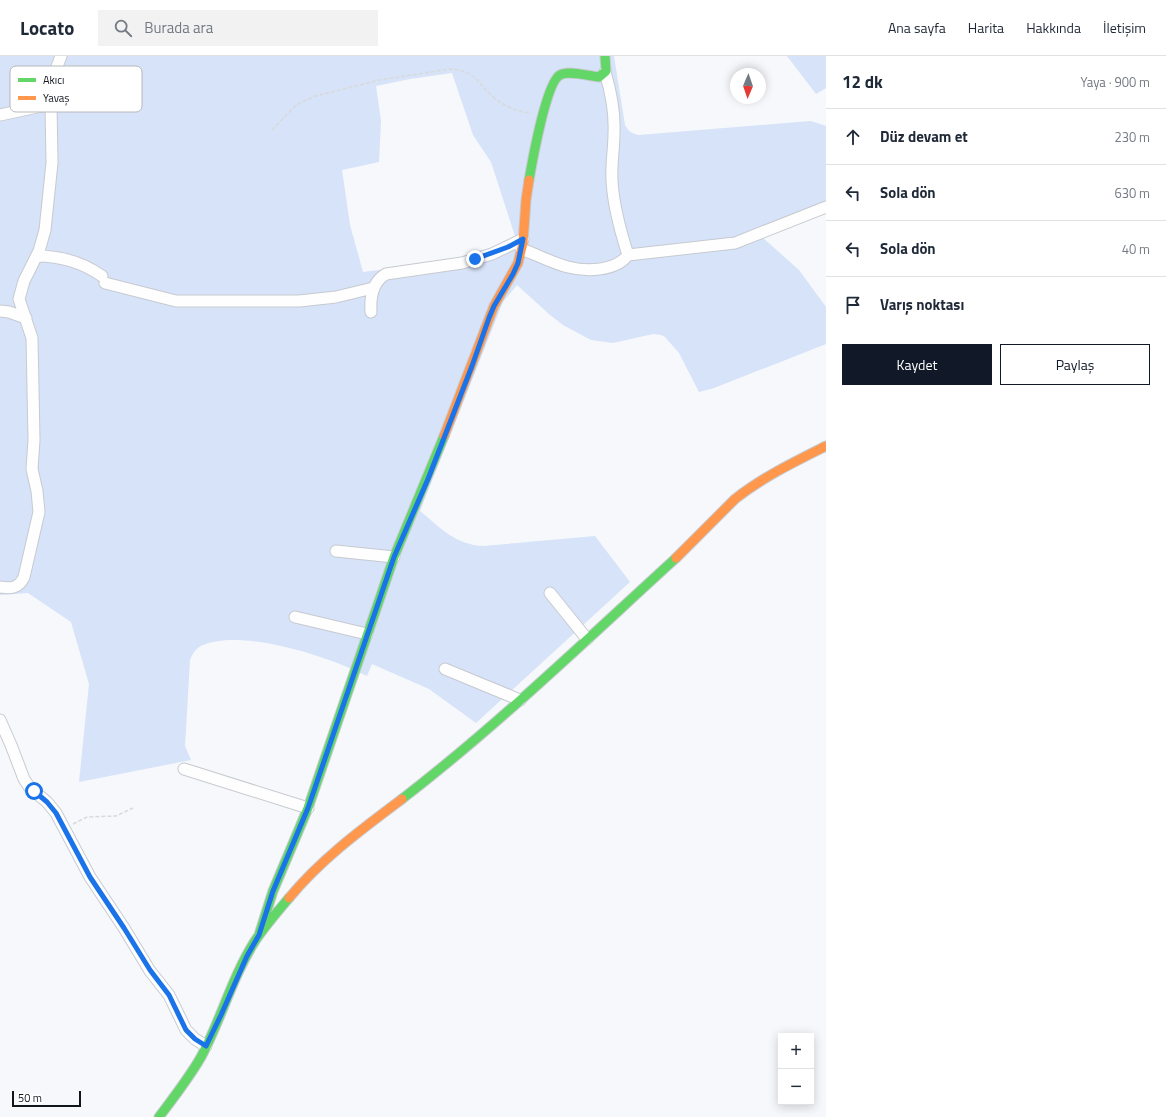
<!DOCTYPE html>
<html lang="tr">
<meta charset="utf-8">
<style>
body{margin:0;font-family:"Titillium Web",sans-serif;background:#f2f2f3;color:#1f2937}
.controls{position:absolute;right:12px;bottom:12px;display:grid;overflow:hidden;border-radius:0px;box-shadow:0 2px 10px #0003}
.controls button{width:36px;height:36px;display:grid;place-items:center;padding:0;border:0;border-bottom:1px solid #e0e1e3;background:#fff;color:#1f2937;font:20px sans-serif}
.compass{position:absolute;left:730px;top:12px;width:36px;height:36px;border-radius:50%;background:#fff;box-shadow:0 2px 10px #0003;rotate:182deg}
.scale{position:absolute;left:12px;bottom:10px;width:69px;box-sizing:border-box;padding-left:4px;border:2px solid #11161d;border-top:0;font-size:11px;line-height:14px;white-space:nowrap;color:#11161d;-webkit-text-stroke:3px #fff;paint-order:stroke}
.stop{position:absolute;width:12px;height:12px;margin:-9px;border:3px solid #1a73e8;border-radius:50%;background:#fff}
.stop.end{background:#1a73e8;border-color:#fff;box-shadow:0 1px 4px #0008}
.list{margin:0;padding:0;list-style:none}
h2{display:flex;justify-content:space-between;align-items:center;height:52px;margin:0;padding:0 16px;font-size:17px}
h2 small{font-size:13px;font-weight:400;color:#747a83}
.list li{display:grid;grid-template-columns:26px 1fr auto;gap:12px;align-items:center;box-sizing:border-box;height:56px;padding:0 16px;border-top:1px solid #e0e1e3}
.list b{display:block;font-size:15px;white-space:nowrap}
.list em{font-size:13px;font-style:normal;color:#747a83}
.actions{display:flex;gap:8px;padding:12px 16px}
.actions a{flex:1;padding:9px 0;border:1px solid #111827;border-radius:0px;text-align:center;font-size:14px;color:#111827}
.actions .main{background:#111827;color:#fff}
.icon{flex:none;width:22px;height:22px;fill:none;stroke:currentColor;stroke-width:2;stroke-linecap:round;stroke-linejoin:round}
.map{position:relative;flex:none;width:826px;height:1061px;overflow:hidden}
header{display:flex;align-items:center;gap:24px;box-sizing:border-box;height:56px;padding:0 20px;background:#fff;border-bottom:1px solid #e0e1e3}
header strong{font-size:19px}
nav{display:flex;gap:22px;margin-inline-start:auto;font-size:14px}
.search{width:280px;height:36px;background:#f2f2f3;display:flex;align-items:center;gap:10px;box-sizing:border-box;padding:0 14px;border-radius:0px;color:#747a83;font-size:15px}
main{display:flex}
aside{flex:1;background:#fff}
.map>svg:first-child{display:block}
.green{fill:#d6e3f8;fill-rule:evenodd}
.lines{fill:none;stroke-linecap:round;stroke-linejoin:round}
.street-casing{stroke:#c7cad0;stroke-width:13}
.fast-casing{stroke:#c7cad0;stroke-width:11}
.slow-casing{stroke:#c7cad0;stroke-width:11}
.path{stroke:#d8d9db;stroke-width:1.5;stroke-dasharray:4 2;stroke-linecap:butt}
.street{stroke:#fefefe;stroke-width:11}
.fast{stroke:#63d668;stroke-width:9}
.slow{stroke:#ff974d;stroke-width:9}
.route{stroke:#1a73e8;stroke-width:5}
.key{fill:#fff;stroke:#b8b9bb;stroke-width:1}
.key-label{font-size:11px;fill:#11161d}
</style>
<header>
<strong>Locato</strong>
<div class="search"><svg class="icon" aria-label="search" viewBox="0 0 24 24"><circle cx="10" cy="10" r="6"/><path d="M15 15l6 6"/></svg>Burada ara</div>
<nav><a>Ana sayfa</a><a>Harita</a><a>Hakkında</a><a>İletişim</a></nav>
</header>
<main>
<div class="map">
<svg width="826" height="1061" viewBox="0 0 826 1061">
<rect width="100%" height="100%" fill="#f6f8fb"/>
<path class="green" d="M0 0H614L625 69C628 75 632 78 639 79L811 65 826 70V145L754 174 799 214 826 251V288L714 332 699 336 679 297 665 281 661 279 653 278 613 287 591 284 563 269 550 259 517 229 503 246 420 455C441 472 455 489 484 490L595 480 630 526 476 667 429 633 372 608 367 620C330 601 240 571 201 590 195 593 192 599 190 604L185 690 191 704 79 726 89 628 71 566 28 537 0 539ZM452 17 473 79 491 106 515 180C467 207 416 209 363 216L350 169 342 114 379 106 381 65 376 30 410 23Z
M787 0H826V32L816 38Z"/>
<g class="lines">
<defs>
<path id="street" d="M605 16C611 36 615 56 614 77 614 93 611 108 612 124 613 149 620 174 628 199
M0 59 51 48
M521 193C536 198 552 207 568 211 587 216 616 215 628 199L735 187 826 151
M37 200C61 200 82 206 102 220
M105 227 176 245H299L336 241 373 232
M0 255 9 256 26 262
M371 256C370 241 372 226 386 218L462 207 492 198 523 183
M336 495 394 501
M0 531C11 533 19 532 24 521L39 456 37 435 32 413 34 384 32 282 19 243 24 225 39 195 45 174 52 107 51 48 55 16 61 0
M550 537 587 583
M295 561 367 578
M445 613 520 644
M0 664 11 689 24 723 30 732 47 746 56 757 90 821 124 872 150 915 169 939 186 974 195 983 206 990
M184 713 308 752"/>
<path id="fast" d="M529 124C532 107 546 26 560 19 568 14 589 20 599 21L606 15 605 0
M402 743C498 669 586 584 676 502
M259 879 273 835 308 752 394 501 444 380
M159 1061C174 1041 189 1022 201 1001 221 964 232 921 255 885 265 870 277 856 289 842"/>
<path id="slow" d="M444 380 494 250 518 207 523 187 526 144 529 124
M676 502 735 443C763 421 794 406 826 390
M289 842C321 803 362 773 402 743"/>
</defs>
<use href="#street" class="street-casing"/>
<use href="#fast" class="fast-casing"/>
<use href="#slow" class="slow-casing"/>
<path class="path" d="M272 74 293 52 300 47 315 40 380 24 450 13C473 14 477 25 491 39 502 49 516 56 531 57
M73 768 87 761 116 760 133 752"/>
<use href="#street" class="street"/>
<use href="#fast" class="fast"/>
<use href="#slow" class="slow"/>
</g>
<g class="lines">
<path class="route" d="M34 735 47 746 56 757 90 821 124 872 150 914 169 939 186 974 195 983 206 990 221 959 247 900 259 879 273 835 308 752 394 501 428 423 472 310 489 262 494 250 513 218 518 207 523 183 508 191 475 203"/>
</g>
<rect x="10" y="10" width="132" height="46" rx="6" class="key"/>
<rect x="18" y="22" width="18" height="4" fill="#63d668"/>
<rect x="18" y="40" width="18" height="4" fill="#ff974d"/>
<g class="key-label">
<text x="43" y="28">Akıcı</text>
<text x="43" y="46">Yavaş</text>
</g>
</svg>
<div class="controls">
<button>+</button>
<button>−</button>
</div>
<svg class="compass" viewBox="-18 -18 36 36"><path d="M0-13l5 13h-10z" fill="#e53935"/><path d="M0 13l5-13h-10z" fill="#747a83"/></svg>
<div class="scale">50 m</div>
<div class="stop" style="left:34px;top:735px"></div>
<div class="stop end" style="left:475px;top:203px"></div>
</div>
<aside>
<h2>12 dk<small>Yaya · 900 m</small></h2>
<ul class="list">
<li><svg class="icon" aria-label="ahead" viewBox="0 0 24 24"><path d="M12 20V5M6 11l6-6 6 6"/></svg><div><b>Düz devam et</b></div><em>230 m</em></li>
<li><svg class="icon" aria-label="left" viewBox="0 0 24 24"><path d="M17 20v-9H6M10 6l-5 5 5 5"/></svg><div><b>Sola dön</b></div><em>630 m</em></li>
<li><svg class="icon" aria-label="left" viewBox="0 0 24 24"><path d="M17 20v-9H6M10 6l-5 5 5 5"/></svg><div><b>Sola dön</b></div><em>40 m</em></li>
<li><svg class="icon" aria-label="arrive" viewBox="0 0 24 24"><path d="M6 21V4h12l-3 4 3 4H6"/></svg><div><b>Varış noktası</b></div></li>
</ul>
<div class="actions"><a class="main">Kaydet</a><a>Paylaş</a></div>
</aside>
</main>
